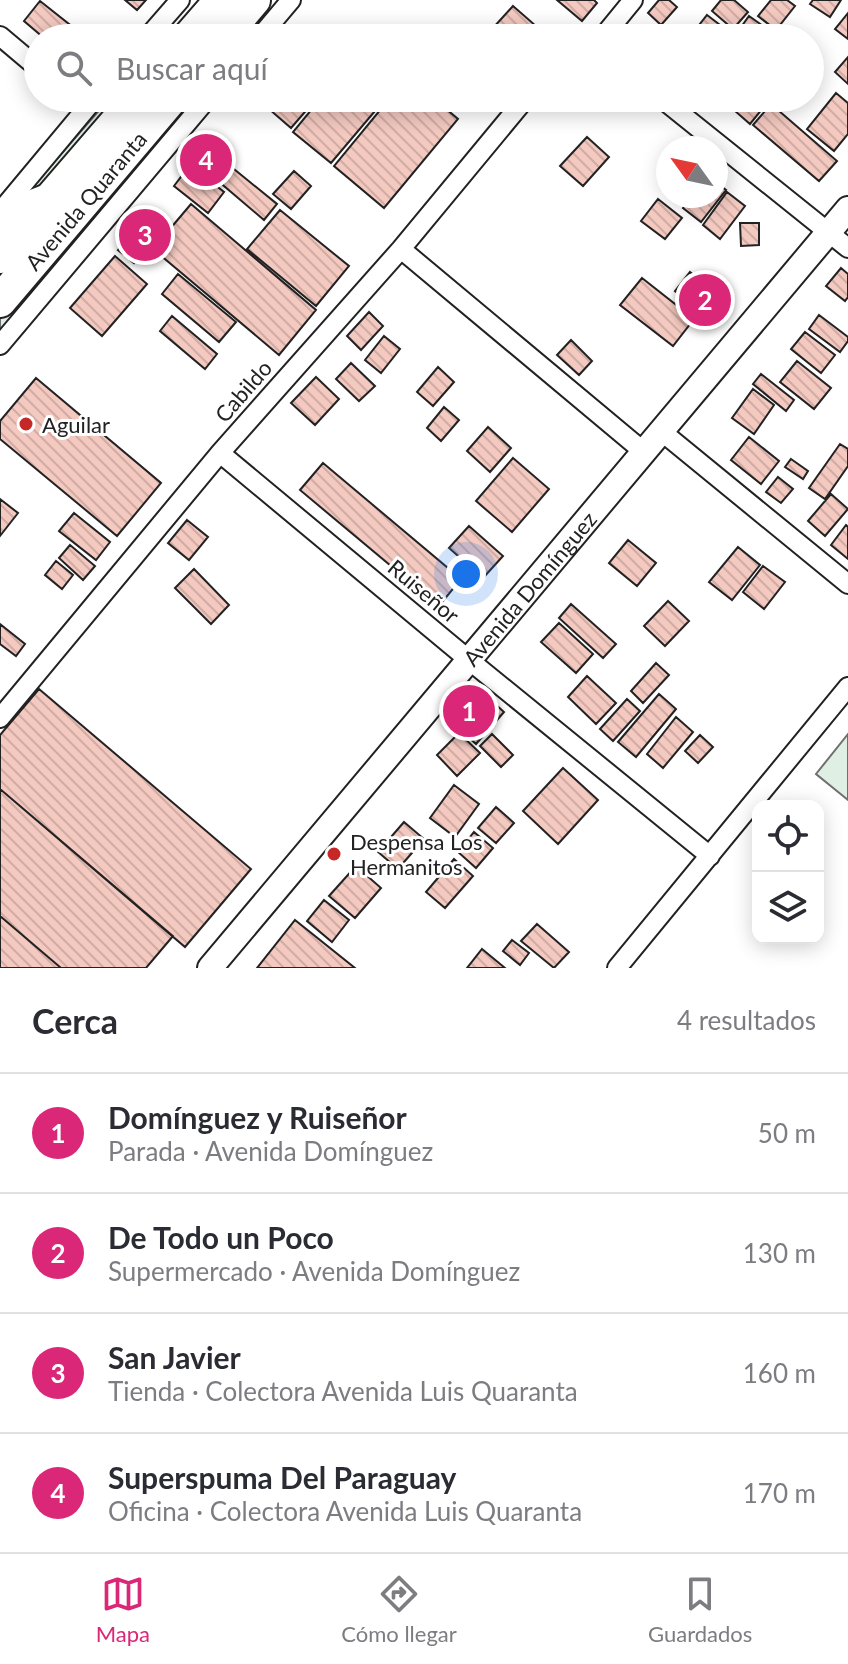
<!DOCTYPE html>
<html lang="es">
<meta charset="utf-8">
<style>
body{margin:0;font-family:Lato,sans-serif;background:#f2f2f3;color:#2b2b33}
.controls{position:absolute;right:24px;bottom:24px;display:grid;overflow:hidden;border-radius:16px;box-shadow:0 4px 20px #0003}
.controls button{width:72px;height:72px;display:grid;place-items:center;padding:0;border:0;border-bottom:2px solid #e1e1e2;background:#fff;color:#2b2b33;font:40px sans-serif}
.compass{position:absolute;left:656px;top:136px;width:72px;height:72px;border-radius:50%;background:#fff;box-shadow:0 4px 20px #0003;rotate:303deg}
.you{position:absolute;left:466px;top:574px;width:28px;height:28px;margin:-20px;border:6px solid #fff;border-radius:50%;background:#1a73e8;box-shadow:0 0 0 12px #1a73e833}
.badge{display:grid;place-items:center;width:52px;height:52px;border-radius:50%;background:#db2777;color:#fff;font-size:26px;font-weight:700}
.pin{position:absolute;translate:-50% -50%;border:4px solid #fff;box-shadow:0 2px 8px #0006}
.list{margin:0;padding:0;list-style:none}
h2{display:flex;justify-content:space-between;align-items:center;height:104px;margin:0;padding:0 32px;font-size:34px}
h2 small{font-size:26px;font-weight:400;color:#7c7c81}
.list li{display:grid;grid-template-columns:52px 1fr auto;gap:24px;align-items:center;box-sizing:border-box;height:120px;padding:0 32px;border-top:2px solid #e1e1e2}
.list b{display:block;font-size:30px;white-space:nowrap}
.list p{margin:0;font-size:26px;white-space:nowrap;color:#7c7c81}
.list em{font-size:26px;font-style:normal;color:#7c7c81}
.icon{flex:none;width:44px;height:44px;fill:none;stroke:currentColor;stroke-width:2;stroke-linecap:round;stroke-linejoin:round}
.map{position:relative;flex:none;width:848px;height:968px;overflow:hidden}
.search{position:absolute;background:#fff;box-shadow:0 4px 20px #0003;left:24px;right:24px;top:24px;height:88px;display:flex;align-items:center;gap:20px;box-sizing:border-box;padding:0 28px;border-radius:44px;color:#7c7c81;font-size:30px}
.sheet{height:584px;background:#fff}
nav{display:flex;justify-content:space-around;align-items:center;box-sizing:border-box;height:112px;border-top:2px solid #e1e1e2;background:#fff;font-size:22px;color:#7c7c81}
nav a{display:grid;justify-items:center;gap:4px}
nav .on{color:#db2777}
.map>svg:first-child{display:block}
.grass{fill:#e0efe3;stroke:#6f6f6f;stroke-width:2}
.building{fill:url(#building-back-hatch);stroke:#222;stroke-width:2}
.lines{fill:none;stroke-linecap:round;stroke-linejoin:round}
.street-casing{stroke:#222;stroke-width:22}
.secondary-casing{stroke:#222;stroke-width:28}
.highway-casing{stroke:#222;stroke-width:36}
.street{stroke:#fff;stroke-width:18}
.secondary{stroke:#fff;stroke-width:24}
.highway{stroke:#fff;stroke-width:32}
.poi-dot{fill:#c62828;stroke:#fff;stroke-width:3}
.labels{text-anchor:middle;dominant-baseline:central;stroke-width:6;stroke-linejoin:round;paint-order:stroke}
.street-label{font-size:22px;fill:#222;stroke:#fff}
.poi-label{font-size:22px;fill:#222;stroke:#fff;text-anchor:start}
</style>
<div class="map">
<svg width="848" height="968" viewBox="0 0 848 968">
<defs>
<pattern id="building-back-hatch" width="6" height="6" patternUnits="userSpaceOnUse" patternTransform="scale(2)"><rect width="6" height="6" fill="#f3c9c0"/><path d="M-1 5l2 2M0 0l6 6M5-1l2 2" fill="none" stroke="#d0aca5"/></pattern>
</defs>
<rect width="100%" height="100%" fill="#fff"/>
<path class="grass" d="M110 98H125L40 195 19 202Z
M184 98H200L0 335V317Z
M848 734V800L816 774Z"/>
<path class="building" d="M125 0H146L137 10Z
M557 0H594L597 3 582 21Z
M659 0H669L677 7 661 25 648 13Z
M721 0H734L748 12 733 29 712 11Z
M771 0H787L795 6 776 30 758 16Z
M813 0H841L830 17 810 4Z
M40 1 74 28 66 38H44L24 21Z
M513 6 536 26 526 38H505L493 28Z
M848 13V39L835 29Z
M707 15 720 25 710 38H689Z
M749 16 763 26 755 38H750L739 30Z
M663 25 678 38H651Z
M848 57V84L835 72Z
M836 93 848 103V134L834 151 807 129Z
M279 98H317L291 128 269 109Z
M321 98H386L331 163 293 132Z
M390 98H433L458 119 384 208 334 166Z
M746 98H771L750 124 735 111Z
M771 104 837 161 819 181 753 125Z
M587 137 609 157 583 186 560 166Z
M190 165 224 192 208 213 174 186Z
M229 165 277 204 264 220 217 180Z
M294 171 311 186 291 209 273 194Z
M716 182 726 190 701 222 683 208 692 196H716Z
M727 192 745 206 720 239 703 225Z
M658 199 682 218 665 239 641 221Z
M191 204 316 310 279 355 153 249Z
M280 210 349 266 316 306 247 249Z
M740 223H759V245L741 246Z
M140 224 156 238 134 263 118 250Z
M115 256 147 284 102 336 70 308Z
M841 268 848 274V297L845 301 826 286Z
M690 272 717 293 702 313 675 291Z
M178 274 236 322 219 342 162 294Z
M642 278 694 319 673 346 620 305Z
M369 312 383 326 361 350 347 336Z
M819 315 848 337V341L840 352 809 329Z
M172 316 217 354 205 369 160 331Z
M805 332 835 355 821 373 791 349Z
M384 336 400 349 381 373 365 360Z
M571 340 592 361 579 375 557 355Z
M797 361 831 388 814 409 780 382Z
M351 363 375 386 359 401 336 379Z
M438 367 454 382 433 406 417 392Z
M761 374 794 400 786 411 753 384Z
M316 377 339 399 315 425 291 403Z
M36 378 161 483 117 536 0 439V421Z
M753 389 774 405 754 434 732 418Z
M444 407 459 420 441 441 427 428Z
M488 427 511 448 490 472 467 451Z
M749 437 779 461 761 484 731 460Z
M840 444 848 449V466L825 499 809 488Z
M513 458 549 489 512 532 476 501Z
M791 459 808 471 803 479 785 467Z
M323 463 461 579 439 606 300 490Z
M778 477 793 489 781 503 766 492Z
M831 494 848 509 825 536 808 521Z
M0 499 18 513 0 536Z
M74 513 110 542 96 560 59 531Z
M187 520 208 537 189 560 168 543Z
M846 525 848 527V559L831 545Z
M469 526 503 556 483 578 449 548Z
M628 540 656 563 637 586 609 563Z
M70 545 95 566 83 580 59 558Z
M738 547 760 565 732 600 709 582Z
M56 561 73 575 62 589 45 575Z
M763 566 785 582 764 609 743 592Z
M194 569 229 605 211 624 175 588Z
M668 601 689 621 665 646 644 626Z
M571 604 616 644 603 658 559 618Z
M559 623 593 654 576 673 541 642Z
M0 624 25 644 16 656 0 644Z
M656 663 669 675 643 703 631 691Z
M587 676 616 703 596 724 568 697Z
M39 689 251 869 185 947 0 789V735Z
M482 692 504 712 476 744 454 724Z
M659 694 676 709 636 757 618 742Z
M627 699 640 711 613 741 600 729Z
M676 717 693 732 663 768 647 754Z
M459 733 480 753 457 776 437 755Z
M492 734 513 755 501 767 480 746Z
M700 735 713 747 698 763 685 751Z
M563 768 598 800 558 844 523 811Z
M454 785 479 804 455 837 430 818Z
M0 789 173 936 146 968H61L0 916Z
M496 807 514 823 496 843 478 828Z
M404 822 424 839 398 869 378 852Z
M474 832 493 848 476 868 458 852Z
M454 859 473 876 445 908 426 892Z
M356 866 381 888 355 918 329 896Z
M324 900 349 920 332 942 307 921Z
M0 916 61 968H0Z
M295 920 355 968H257Z
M537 924 569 952 554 968 521 941Z
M512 940 529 953 520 965 503 951Z
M482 949 505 968H467Z"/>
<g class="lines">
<defs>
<path id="street" d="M0 36 38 68
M147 38 180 0
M259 38 291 0
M602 38 633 0
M661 98 848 248
M0 212 95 98
M401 249 644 452
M0 345 208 98
M661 431 848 584
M220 453 469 660 710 856
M0 718 220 453 401 249 526 98
M617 968 848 687"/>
<g id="secondary">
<path id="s1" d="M210 968 848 209"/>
</g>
<g id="highway">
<path d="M188 38 221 0"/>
<path d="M222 38 254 0"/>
<path d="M0 219 46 201"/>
<path d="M0 257 137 98"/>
<path id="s2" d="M0 301 172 98"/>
</g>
</defs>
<use href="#street" class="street-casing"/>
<use href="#secondary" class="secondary-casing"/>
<use href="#highway" class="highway-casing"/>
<use href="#street" class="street"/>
<use href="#secondary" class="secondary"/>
<use href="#highway" class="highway"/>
</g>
<g class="poi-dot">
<circle cx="26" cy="424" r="8"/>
<circle cx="334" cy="854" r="8"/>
</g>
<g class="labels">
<g class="street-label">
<text stroke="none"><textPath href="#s2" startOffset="132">Avenida Quaranta</textPath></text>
<text transform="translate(243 391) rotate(-49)">Cabildo</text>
<text stroke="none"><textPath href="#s1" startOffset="496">Avenida Domínguez</textPath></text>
<text transform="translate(424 591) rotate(40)">Ruiseñor</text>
</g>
<g class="poi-label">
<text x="42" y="424">Aguilar</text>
<text x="350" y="841">Despensa Los<tspan x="350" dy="25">Hermanitos</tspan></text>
</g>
</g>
</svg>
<div class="controls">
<button><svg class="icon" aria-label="locate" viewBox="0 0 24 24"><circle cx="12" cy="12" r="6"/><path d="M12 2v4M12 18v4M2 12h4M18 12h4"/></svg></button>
<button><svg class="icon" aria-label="layers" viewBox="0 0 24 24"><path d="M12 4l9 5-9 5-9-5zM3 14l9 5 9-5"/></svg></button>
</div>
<svg class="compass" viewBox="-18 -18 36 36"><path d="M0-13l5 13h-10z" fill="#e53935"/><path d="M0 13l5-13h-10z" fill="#7c7c81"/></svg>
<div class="you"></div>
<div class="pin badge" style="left:469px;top:711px">1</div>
<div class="pin badge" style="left:705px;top:300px">2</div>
<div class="pin badge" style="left:145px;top:235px">3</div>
<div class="pin badge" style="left:206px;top:160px">4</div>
<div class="search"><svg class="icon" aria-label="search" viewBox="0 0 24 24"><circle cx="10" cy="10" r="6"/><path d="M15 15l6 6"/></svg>Buscar aquí</div>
</div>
<section class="sheet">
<h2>Cerca<small>4 resultados</small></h2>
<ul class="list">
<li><span class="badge">1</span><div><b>Domínguez y Ruiseñor</b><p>Parada · Avenida Domínguez</p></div><em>50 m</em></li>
<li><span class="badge">2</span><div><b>De Todo un Poco</b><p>Supermercado · Avenida Domínguez</p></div><em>130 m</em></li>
<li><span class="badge">3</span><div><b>San Javier</b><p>Tienda · Colectora Avenida Luis Quaranta</p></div><em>160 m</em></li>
<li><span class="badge">4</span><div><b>Superspuma Del Paraguay</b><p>Oficina · Colectora Avenida Luis Quaranta</p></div><em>170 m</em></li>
</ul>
</section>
<nav>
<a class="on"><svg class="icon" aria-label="map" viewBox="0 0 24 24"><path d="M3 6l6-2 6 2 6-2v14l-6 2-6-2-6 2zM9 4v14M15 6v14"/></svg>Mapa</a>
<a><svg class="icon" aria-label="directions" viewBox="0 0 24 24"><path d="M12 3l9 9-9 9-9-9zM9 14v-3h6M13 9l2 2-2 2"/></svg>Cómo llegar</a>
<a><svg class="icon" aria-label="saved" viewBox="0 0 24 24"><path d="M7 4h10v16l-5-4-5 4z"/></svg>Guardados</a>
</nav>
